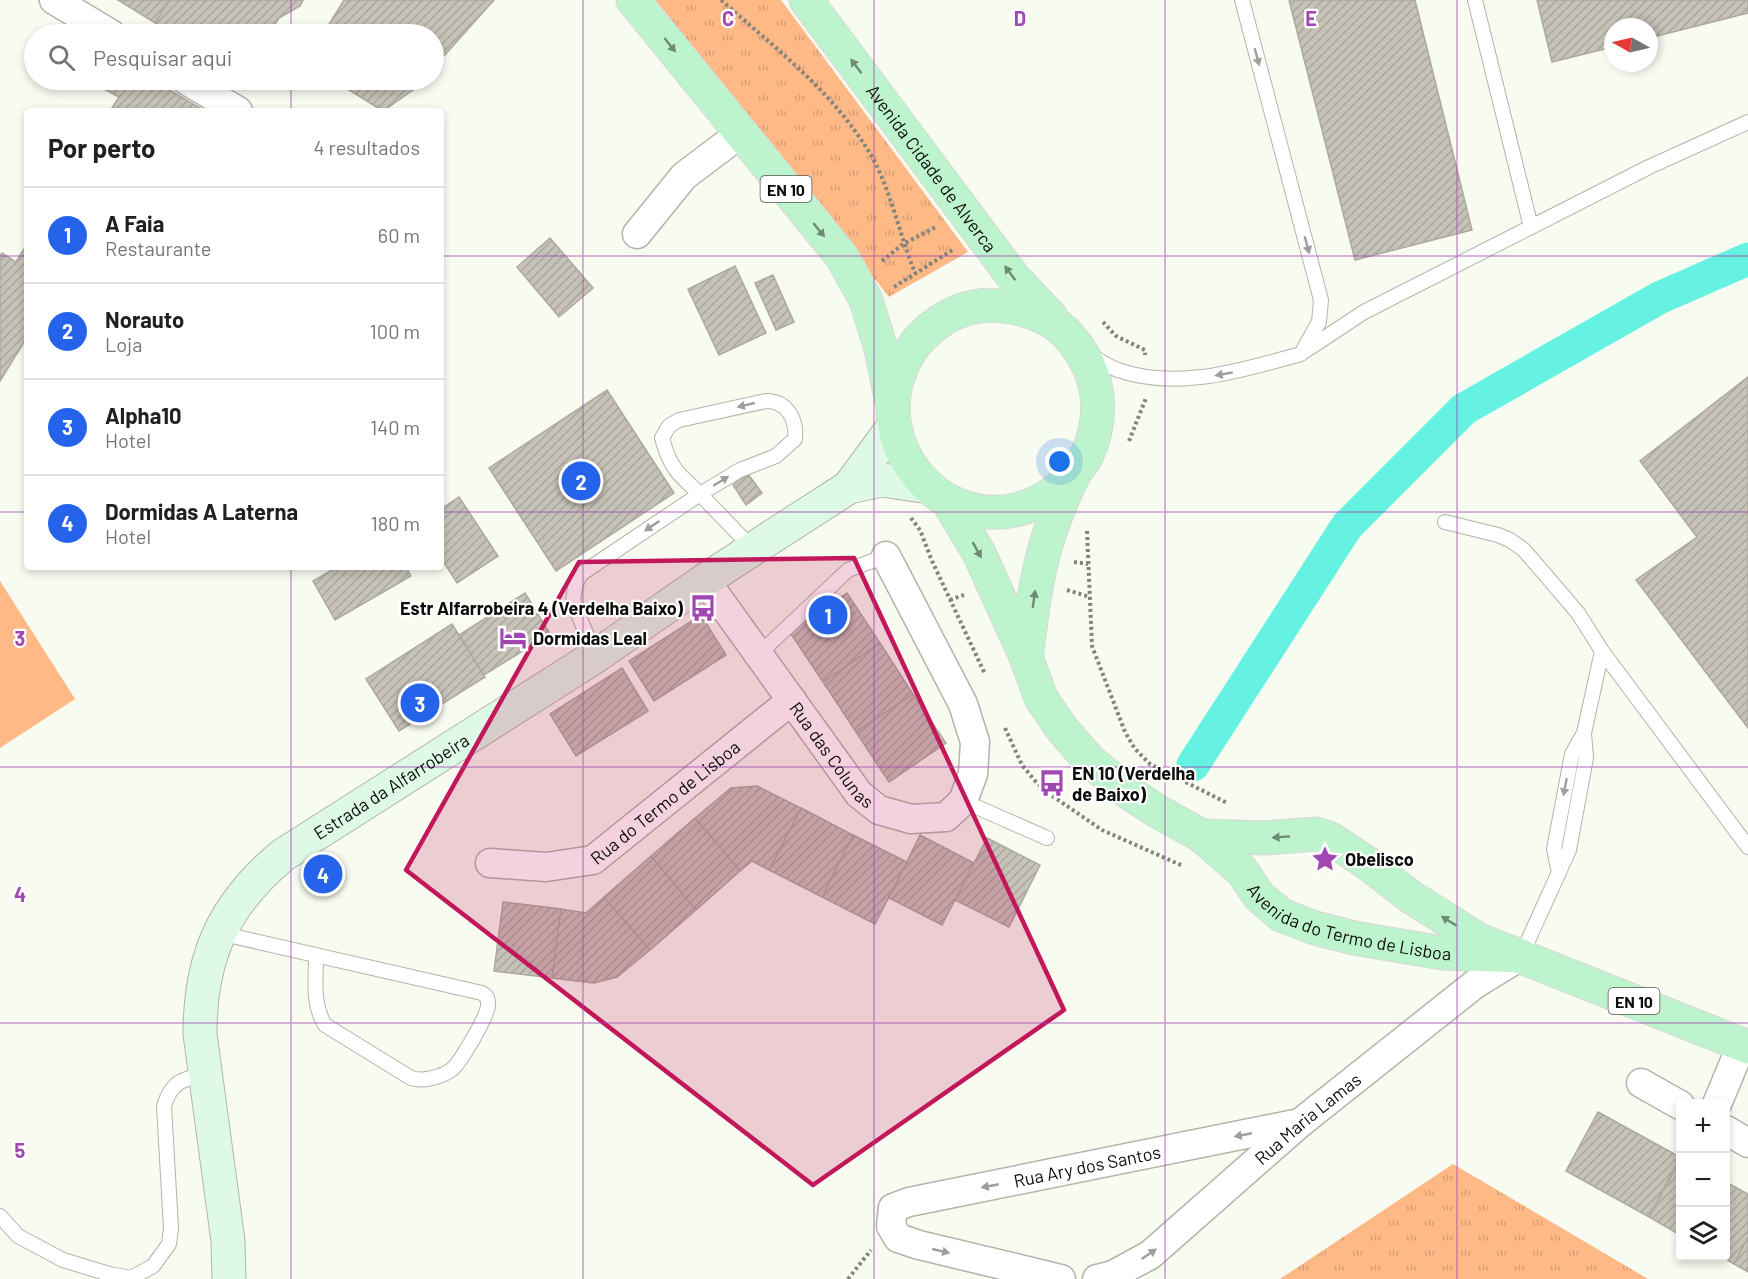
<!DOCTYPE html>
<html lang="pt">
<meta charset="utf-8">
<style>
body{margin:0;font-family:Barlow,sans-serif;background:#f2f2f2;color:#202124}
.controls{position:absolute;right:18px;bottom:18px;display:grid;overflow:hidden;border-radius:6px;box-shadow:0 3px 9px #0003}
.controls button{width:54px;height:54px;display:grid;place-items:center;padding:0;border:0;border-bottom:2px solid #e0e0e0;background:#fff;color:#202124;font:30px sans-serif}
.compass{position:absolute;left:1604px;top:18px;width:54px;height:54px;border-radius:50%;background:#fff;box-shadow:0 3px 9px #0003;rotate:278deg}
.you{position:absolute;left:1060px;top:462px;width:21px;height:21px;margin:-15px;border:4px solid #fff;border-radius:50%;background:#1a73e8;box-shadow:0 0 0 9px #1a73e833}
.badge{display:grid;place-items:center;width:39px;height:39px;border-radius:50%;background:#2563eb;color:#fff;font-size:20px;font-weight:700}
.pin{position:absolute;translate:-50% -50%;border:3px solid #fff;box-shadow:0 2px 6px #0006}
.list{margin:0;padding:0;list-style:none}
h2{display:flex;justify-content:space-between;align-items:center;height:78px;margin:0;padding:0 24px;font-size:26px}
h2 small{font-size:20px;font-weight:400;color:#757577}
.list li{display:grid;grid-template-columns:39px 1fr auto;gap:18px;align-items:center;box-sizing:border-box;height:96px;padding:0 24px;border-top:2px solid #e0e0e0}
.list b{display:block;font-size:22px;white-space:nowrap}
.list p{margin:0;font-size:20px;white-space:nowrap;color:#757577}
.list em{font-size:20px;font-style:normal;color:#757577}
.icon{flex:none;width:33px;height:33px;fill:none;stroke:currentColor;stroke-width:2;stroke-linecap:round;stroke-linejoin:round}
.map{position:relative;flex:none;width:1748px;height:1279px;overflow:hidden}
.search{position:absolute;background:#fff;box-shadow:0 3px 9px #0003;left:24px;top:24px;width:420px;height:66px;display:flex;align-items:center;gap:15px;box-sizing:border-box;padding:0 21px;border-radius:33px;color:#757577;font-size:22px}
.panel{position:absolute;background:#fff;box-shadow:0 3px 9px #0003;left:24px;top:108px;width:420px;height:462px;border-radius:6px}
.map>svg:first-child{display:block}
.grass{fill:url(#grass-tufts)}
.garden{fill:#feb987}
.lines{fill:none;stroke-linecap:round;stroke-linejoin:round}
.canal{stroke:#65f2e2;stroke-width:33}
.building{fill:url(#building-hatch);stroke:#ada99f;stroke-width:1.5}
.lane-casing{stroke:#b2b5ab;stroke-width:16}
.street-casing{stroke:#b2b5ab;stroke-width:31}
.secondary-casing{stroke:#b2b5ab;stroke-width:35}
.primary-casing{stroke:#d8d8d8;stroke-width:35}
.path{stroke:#82857d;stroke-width:4;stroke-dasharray:3 3;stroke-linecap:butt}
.lane{stroke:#fff;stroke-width:14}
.street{stroke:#fff;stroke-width:28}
.secondary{stroke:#def9e6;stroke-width:33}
.primary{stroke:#bdf4cd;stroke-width:33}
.oneway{fill:#6e8c75}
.oneway2{fill:#9e9f9d}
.marked{fill:#c2185b;fill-opacity:0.2;stroke:#c2185b;stroke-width:4.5;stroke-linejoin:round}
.grid{fill:none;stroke:#a047b2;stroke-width:1.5;stroke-opacity:0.55}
.labels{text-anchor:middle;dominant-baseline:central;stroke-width:4.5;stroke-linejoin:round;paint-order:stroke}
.shield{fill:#fff;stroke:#565654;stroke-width:1.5}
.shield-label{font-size:16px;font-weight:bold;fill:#0d0e0a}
.street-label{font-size:18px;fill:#0d0e0a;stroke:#fff}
.poi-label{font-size:18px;font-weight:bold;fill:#0d0e0a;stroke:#fff;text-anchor:start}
.grid-label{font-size:20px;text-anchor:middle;font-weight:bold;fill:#a047b2;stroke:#fff;stroke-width:4.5;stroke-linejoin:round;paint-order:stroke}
</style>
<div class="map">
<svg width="1748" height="1279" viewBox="0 0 1748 1279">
<defs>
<pattern id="grass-tufts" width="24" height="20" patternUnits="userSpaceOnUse" patternTransform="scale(1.5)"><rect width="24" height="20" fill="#feb987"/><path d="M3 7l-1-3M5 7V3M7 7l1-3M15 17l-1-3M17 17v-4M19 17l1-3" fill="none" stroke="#d89e73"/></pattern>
<pattern id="building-hatch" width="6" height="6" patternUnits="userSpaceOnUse" patternTransform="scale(1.5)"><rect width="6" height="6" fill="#c6c2b8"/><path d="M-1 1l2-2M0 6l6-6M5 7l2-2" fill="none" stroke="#a9a69d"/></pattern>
</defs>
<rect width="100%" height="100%" fill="#f7fbf0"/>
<path class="grass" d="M653 0H781L968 252 889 297Z
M1453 1164 1648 1279H1280Z"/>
<path class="garden" d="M0 581 75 699 0 748Z"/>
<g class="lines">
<path class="canal" d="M1193 765 1347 526 1464 409 1659 298 1748 259"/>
</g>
<path class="building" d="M118 0H169L155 23Z
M169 0H303L300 6 279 18 269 34H173L155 23Z
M344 0H494L434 67V34H323Z
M1289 0H1415L1472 230 1355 260Z
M1537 0H1748V13L1649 38V27H1613V47L1552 62Z
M87 80H153L205 111H110L119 97Z
M333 80H423L413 90 383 111Z
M550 238 593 288 559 317 517 267Z
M27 244V340L26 339 0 381V256L2 253 16 262Z
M735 266 766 333 719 355 688 289Z
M773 275 794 322 776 330 755 283Z
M1748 377V728L1636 580 1697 537 1640 461Z
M607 390 674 493 556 571 489 468Z
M748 474 762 493 746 505 733 485Z
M459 497 498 556 457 583 441 558V509Z
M337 567H406L411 576 335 620 313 581Z
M525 593 550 634 484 675 459 635Z
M847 593 880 643 823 682 789 631Z
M701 615 726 655 654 701 629 661Z
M452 624 485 677 399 731 366 679Z
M880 643 913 694 856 732 823 682Z
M622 668 648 711 576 756 550 714Z
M913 694 946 743 889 782 856 732Z
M757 786 801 808 769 870 752 861 740 871 695 818 731 788Z
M801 808 853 835 822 897 769 870Z
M695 818 740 871 696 910 651 856Z
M853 835 907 862 875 924 822 897Z
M920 835 974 863 942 925 889 898Z
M987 838 1040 865 1009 927 955 900Z
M651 856 696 910 650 950 604 897Z
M604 897 650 950 617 977 594 983 552 978 561 909 586 913Z
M503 902 561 909 552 978 494 971Z
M1598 1112 1680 1157 1649 1217 1566 1171Z
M1680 1160V1235L1649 1217Z
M1726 1182 1748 1194V1237L1734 1264 1720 1256H1726Z
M1748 1237V1272L1734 1264Z"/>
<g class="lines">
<defs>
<path id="lane" d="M1475 0 1531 227
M1305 351 1364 312 1649 167 1748 122
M1089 354C1098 359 1108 367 1118 370 1178 391 1242 370 1301 354L1319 322 1321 300 1242 0
M1445 522 1498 535 1510 540 1524 550 1578 613 1602 651 1748 847
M759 654 848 570 886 556
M596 656 574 605C572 593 575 584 581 574L700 494C678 474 670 468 662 438L669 426 679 420 766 401C787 401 797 419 795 439L776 456 740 470 700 494 753 549
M963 801 1047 838
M1559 873 1554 849 1572 754 1584 733
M219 933 482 993 487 997C488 1001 489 1006 487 1010 484 1021 460 1064 451 1070 441 1077 423 1082 411 1078L325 1025C312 1004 316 980 316 957
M1521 956 1569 850 1586 758 1584 733 1602 651
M0 1216 18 1236 63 1260 109 1274 131 1278 153 1266 169 1244 171 1228 164 1106C172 1081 181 1080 205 1074"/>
<g id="street">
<path d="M54 0 111 34"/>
<path d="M186 80 238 111"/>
<path d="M637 234 684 176 741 133"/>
<path id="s1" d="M705 580 859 794 879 810 911 819 946 817 963 801 973 774 975 742 963 704 886 556"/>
<path id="s2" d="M490 863 546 867 593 860 792 700"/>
<path d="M1641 1083 1680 1105"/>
<path d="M1717 1104 1742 1044"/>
<path d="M1726 1130 1748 1143"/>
<path id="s3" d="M1061 1279 919 1245 898 1238 891 1226 893 1208 909 1202 1300 1123"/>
<path id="s4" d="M1097 1279 1113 1275 1150 1255 1300 1123 1475 984 1521 956"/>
</g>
<g id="secondary">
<path d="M849 487 882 480 929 487"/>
<path id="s5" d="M229 1279 228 1241 200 1034C200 957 223 905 283 855L596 656 705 580 849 487 894 426"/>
</g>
<g id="primary">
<path d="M633 0 842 257 866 300 881 349 891 398"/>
<path id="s6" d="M806 0 1014 278 1051 317"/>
<path id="s7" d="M947 500 979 553 1026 657 1041 698 1062 729 1090 761 1128 792 1157 811 1202 836 1242 871 1259 896 1281 915 1315 928 1354 938 1442 953 1521 956"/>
<path d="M1026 657C1032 615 1036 572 1050 532 1056 514 1064 495 1072 478 1076 470 1083 463 1087 455 1101 424 1102 389 1085 359 1075 341 1060 324 1041 316 1014 305 984 301 957 312 932 323 911 343 901 369 870 443 935 527 1015 510 1039 505 1056 492 1073 476"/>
<path d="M1202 836 1265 838 1316 834 1331 839 1367 863 1411 897 1479 940 1748 1047"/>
</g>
</defs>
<use href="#lane" class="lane-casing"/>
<use href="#street" class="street-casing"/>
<use href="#secondary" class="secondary-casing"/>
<use href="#primary" class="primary-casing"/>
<path class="path" d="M721 0C776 49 835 93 872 157 891 191 900 236 915 273
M882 261 903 244 936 227
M894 287 954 249
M1103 322 1116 336 1145 350V355
M1129 441 1146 398
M911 518 920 530 932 561 985 674
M1087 531 1092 646 1125 732 1135 749 1150 764 1227 803
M1074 562 1088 564
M1067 590 1090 597
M950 600 964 595
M1005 728 1022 765 1036 782 1051 795 1102 830 1183 866
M848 1279 871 1250"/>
<use href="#lane" class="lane"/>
<use href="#street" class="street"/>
<use href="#secondary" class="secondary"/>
<use href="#primary" class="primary"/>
</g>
<defs><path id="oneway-solid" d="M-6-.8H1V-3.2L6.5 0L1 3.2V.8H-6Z" transform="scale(1.5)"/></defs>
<g class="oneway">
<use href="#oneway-solid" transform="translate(670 45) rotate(51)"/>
<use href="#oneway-solid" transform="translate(856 66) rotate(-127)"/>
<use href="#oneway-solid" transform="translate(819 230) rotate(51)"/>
<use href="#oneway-solid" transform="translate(1010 273) rotate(-127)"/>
<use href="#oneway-solid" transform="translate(977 550) rotate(61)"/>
<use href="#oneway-solid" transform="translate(1034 599) rotate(-82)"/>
<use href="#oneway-solid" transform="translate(1281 837) rotate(176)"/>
<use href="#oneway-solid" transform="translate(1449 921) rotate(-148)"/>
</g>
<g class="oneway2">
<use href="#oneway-solid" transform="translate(1257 57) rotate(75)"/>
<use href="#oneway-solid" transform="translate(1307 245) rotate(75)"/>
<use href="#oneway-solid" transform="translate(1224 374) rotate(170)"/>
<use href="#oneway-solid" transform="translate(746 405) rotate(167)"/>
<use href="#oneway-solid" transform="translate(721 481) rotate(-32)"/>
<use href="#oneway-solid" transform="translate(652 526) rotate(146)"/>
<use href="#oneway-solid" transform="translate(1565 787) rotate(101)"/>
<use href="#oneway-solid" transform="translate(1243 1135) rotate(169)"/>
<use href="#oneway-solid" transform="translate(990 1186) rotate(169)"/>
<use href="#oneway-solid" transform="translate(941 1251) rotate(13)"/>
<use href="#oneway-solid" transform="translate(1149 1254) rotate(-34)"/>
</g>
<path class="marked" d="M854 558 1064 1010 813 1185 406 870 579 562Z"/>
<path class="grid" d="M291 0V34M583 0V1279M874 0V1279M1165 0V1279M1457 0V1279M291 80V111M0 256H27M441 256H1748M0 512H27M441 512H1748M291 567V1279M0 767H1748M0 1023H1748"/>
<defs>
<symbol id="bus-bare" viewBox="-9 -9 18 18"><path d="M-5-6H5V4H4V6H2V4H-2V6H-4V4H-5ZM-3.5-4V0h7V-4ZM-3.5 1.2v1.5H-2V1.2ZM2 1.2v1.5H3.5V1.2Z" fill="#a047b2" stroke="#fff" stroke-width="2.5" paint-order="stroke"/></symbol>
<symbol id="hotel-bare" viewBox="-9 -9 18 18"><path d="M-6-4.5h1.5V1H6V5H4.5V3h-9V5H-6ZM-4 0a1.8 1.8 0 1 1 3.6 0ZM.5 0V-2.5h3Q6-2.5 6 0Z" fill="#a047b2" stroke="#fff" stroke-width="2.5" paint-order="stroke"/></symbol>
<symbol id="sight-bare" viewBox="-9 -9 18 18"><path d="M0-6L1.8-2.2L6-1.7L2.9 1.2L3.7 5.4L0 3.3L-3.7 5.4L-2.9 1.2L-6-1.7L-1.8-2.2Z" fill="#a047b2" stroke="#fff" stroke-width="2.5" paint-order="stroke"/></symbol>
</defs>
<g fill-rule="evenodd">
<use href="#bus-bare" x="684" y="589" width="38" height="38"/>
<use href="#hotel-bare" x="494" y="619" width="38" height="38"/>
<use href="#bus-bare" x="1033" y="764" width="38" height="38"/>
<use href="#sight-bare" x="1306" y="840" width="38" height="38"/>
</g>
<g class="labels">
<g class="shield">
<rect x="760.5" y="176" width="51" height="26" rx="4.5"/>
<rect x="1608.5" y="988" width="51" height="26" rx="4.5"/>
</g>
<g class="shield-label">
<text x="786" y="189">EN 10</text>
<text x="1634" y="1001">EN 10</text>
</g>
<g class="street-label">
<text stroke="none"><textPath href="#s6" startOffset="210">Avenida Cidade de Alverca</textPath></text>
<text stroke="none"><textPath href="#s1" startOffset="216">Rua das Colunas</textPath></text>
<text stroke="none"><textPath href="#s5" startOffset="580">Estrada da Alfarrobeira</textPath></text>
<text stroke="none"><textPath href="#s2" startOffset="196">Rua do Termo de Lisboa</textPath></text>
<text stroke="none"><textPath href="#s7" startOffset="614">Avenida do Termo de Lisboa</textPath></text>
<text stroke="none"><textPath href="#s4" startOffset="267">Rua Maria Lamas</textPath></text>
<text stroke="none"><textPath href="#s3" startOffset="399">Rua Ary dos Santos</textPath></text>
</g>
<g class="poi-label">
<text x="683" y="608" text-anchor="end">Estr Alfarrobeira 4 (Verdelha Baixo)</text>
<text x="533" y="638">Dormidas Leal</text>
<text x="1072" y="773">EN 10 (Verdelha<tspan x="1072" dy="21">de Baixo)</tspan></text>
<text x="1345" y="859">Obelisco</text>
</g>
</g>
<g class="grid-label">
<text x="728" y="26">C</text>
<text x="1020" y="26">D</text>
<text x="1311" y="26">E</text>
<text x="20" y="646">3</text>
<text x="20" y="902">4</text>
<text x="20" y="1158">5</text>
</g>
</svg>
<div class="controls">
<button>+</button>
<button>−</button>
<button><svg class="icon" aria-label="layers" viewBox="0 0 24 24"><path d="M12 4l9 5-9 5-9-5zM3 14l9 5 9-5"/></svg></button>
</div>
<svg class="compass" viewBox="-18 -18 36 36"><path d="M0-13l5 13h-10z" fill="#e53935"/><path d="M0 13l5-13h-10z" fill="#757577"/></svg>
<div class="you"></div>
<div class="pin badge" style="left:828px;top:615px">1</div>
<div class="pin badge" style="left:581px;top:481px">2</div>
<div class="pin badge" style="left:420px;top:703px">3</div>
<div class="pin badge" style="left:323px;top:874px">4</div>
<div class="search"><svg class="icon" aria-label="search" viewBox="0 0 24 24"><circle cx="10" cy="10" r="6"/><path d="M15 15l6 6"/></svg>Pesquisar aqui</div>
<section class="panel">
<h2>Por perto<small>4 resultados</small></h2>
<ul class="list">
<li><span class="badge">1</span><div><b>A Faia</b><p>Restaurante</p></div><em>60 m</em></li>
<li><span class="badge">2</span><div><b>Norauto</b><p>Loja</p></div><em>100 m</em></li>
<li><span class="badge">3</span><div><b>Alpha10</b><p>Hotel</p></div><em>140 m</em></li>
<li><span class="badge">4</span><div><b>Dormidas A Laterna</b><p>Hotel</p></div><em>180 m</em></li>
</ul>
</section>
</div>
